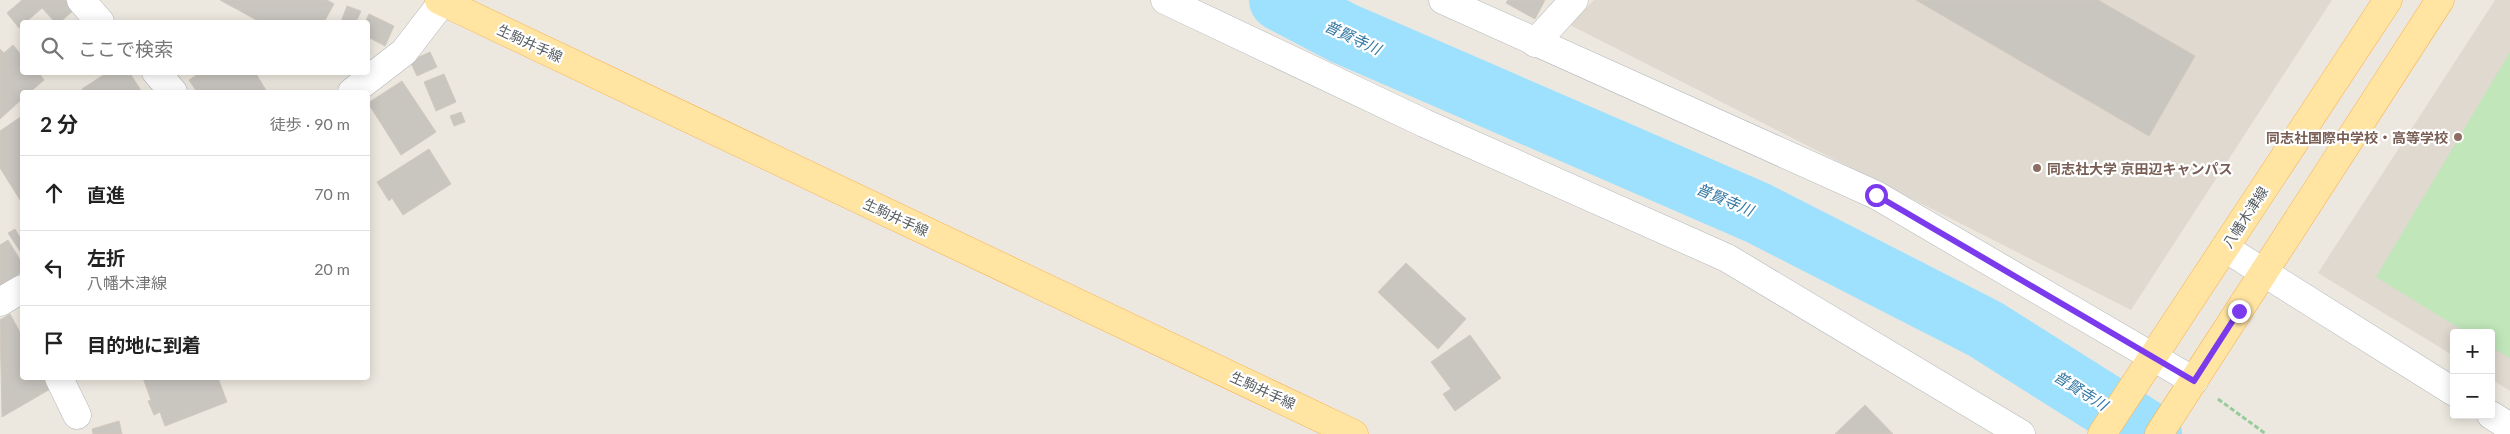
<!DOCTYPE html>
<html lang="ja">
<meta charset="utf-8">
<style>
body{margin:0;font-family:Lato,"Noto Sans JP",sans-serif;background:#f6f6f6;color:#222}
.controls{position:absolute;right:15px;bottom:15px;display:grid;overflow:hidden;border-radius:5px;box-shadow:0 2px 12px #0003}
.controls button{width:45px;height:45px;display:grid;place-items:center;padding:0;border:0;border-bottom:1px solid #e0e0e0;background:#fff;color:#222;font:25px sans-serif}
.stop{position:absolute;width:15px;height:15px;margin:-11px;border:4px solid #7c3aed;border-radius:50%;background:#fff}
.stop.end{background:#7c3aed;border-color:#fff;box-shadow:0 1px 5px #0008}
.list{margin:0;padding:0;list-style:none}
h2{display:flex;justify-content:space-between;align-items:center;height:65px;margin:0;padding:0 20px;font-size:21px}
h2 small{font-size:16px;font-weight:400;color:#767676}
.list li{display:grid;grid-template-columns:32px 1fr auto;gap:15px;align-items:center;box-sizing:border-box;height:75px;padding:0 20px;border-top:1px solid #e0e0e0}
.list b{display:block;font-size:19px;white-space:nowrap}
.list p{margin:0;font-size:16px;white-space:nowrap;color:#767676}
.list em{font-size:16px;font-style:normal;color:#767676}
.icon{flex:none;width:28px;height:28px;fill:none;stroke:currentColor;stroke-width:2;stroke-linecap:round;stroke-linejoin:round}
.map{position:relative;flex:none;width:2510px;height:434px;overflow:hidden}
.search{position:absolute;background:#fff;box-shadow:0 2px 12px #0003;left:20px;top:20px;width:350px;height:55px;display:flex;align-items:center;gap:12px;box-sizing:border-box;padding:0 18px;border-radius:5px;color:#767676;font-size:19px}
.panel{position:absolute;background:#fff;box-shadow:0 2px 12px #0003;left:20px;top:90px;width:350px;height:290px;border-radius:5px}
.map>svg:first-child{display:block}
.education{fill:#dfd9d0}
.green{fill:#c0e6ba}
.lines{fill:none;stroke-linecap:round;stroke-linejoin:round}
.river{stroke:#9de1ff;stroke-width:62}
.building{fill:#c9c5bf;stroke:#d1c9be}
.minor-casing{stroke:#b3b7bb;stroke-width:29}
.major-casing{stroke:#f8b24e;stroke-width:29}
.path{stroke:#96cc9d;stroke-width:3;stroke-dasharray:5 2.5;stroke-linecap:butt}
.minor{stroke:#fff;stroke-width:28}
.major{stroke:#ffe4a2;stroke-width:28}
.route{stroke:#7c3aed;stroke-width:6}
.education-dot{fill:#8d6e63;stroke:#fff;stroke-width:2}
.labels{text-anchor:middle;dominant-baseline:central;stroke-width:4.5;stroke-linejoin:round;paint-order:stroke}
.street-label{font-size:14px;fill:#585e62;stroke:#fff}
.education-label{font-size:14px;font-weight:bold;fill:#785e54;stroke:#fff;text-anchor:end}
.water-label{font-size:15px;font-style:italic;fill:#3378a3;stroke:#fff}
</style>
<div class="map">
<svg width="2510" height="434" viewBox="0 0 2510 434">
<rect width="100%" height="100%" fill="#ede8df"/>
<path class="education" d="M1594 0H2332L2131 310 1570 25Z
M2495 0H2510V391L2491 379V333H2454V356L2318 273Z"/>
<path class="green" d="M2510 52V358L2491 347V333H2467L2376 277Z"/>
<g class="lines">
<path class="river" d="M1280 0 1343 33 1758 213 1985 329 2151 434"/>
</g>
<path class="building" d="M22 0H65L74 10 60 22H55L42 8 26 22H22L19 28 7 13Z
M220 0H327L334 4 324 22H260Z
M1508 0H1545L1535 19 1506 3Z
M1916 0H2098L2195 56 2149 136Z
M347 6 361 11 356 22H341Z
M369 14 394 26 385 46 368 37V22H365Z
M13 45 22 56V72H38L44 80 30 92H22V99L0 119V49L4 53Z
M430 52 437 67 417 76 410 61Z
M108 72H129L142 92H84L82 89Z
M201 72H255L267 92H197L189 80Z
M444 74 456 102 436 111 424 82Z
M402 81 436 132 401 155 368 103Z
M461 112 465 122 454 126 450 116Z
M22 116V203L0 168V131Z
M429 149 451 184 403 215 392 198 389 201 377 182Z
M15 229 22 241V254L8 233Z
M8 240 22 263V272L0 286V245Z
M1406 263 1466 319 1438 349 1378 292Z
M10 314 22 336V378H47L52 388 2 417 0 320Z
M1470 335 1501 378 1455 411 1443 394 1451 389 1431 362Z
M143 378H218L227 402 165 426 160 412 154 415 148 401 151 400Z
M1865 405 1893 434H1835Z
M119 421 122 434H93L92 429Z"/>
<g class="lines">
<defs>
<path id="minor" d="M81 0 100 22
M1165 0 1424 123 1727 258 2021 434
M1443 0 1876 195 2194 381
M1535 43 1574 0
M156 72 173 92
M352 92 404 52 444 0
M2225 248 2454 392
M0 302 22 289
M59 378 77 415
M2491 415 2510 427"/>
<path id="major" d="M439 0 1354 434
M2102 434 2388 0
M2159 434 2440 0"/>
</defs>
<use href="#minor" class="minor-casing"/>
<use href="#major" class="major-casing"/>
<path class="path" d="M2218 399 2266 434"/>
<use href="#minor" class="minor"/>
<use href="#major" class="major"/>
</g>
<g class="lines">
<path class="route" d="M1876 195 2194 381 2239 311"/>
</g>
<g class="education-dot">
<circle cx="2458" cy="137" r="5"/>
<circle cx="2037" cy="168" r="5"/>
</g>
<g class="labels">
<g class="street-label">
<text transform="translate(530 43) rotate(25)">生駒井手線</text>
<text transform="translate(896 217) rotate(25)">生駒井手線</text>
<text transform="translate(2245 217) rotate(-57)">八幡木津線</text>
<text transform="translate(1263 390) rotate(25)">生駒井手線</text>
</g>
<g class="education-label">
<text x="2448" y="137">同志社国際中学校・高等学校</text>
<text x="2047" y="168" text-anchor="start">同志社大学 京田辺キャンパス</text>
</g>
<g class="water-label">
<text transform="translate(1353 37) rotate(25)">普賢寺川</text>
<text transform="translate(1725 199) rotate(23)">普賢寺川</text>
<text transform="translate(2081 390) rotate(32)">普賢寺川</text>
</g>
</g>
</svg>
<div class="controls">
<button>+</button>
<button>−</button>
</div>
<div class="stop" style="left:1876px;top:195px"></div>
<div class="stop end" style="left:2239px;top:311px"></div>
<div class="search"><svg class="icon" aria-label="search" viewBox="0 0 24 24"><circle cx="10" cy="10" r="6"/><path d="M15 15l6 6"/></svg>ここで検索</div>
<section class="panel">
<h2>2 分<small>徒歩 · 90 m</small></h2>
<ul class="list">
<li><svg class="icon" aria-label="ahead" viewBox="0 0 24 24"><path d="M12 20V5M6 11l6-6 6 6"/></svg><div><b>直進</b></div><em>70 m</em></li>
<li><svg class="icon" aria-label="left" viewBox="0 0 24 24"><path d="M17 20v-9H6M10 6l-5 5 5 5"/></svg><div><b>左折</b><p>八幡木津線</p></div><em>20 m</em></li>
<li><svg class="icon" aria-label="arrive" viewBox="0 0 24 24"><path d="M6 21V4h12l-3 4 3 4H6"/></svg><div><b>目的地に到着</b></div></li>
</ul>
</section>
</div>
